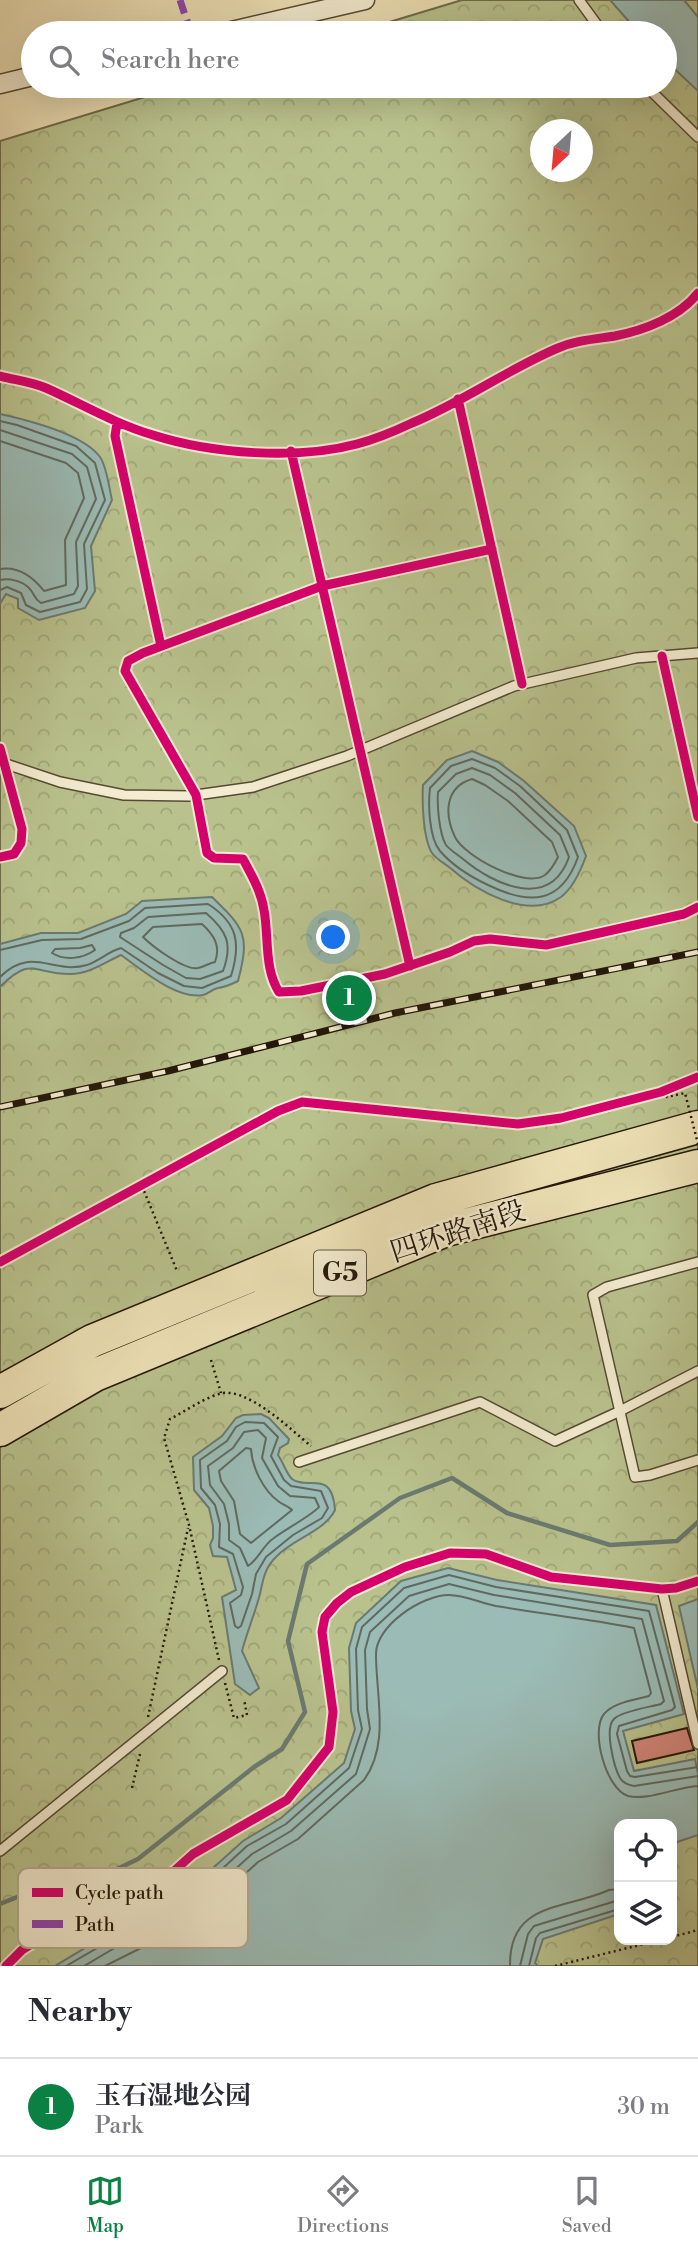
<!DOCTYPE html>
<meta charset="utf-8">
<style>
body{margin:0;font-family:"Libre Bodoni","Noto Serif SC",serif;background:#f7f7f7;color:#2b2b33}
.controls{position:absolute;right:21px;bottom:21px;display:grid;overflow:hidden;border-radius:14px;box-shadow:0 7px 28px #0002}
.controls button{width:63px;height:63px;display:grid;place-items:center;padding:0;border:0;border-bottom:2px solid #e1e1e2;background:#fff;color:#2b2b33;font:35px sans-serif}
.compass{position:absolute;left:530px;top:119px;width:63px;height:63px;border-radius:50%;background:#fff;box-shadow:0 7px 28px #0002;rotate:206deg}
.you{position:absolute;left:334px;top:938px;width:24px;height:24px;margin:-18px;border:5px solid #fff;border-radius:50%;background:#1a73e8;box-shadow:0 0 0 10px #1a73e833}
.badge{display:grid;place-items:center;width:46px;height:46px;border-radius:50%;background:#0b8043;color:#fff;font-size:23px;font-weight:700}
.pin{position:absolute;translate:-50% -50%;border:4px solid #fff;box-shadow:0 2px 7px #0006}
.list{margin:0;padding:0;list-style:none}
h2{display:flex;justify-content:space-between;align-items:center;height:91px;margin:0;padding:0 28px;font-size:30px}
h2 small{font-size:23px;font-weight:400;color:#7c7c81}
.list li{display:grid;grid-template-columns:46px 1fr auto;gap:21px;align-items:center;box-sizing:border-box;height:98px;padding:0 28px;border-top:2px solid #e1e1e2}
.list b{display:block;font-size:26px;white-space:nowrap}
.list p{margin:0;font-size:23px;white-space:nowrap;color:#7c7c81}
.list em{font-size:23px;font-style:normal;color:#7c7c81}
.icon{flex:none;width:38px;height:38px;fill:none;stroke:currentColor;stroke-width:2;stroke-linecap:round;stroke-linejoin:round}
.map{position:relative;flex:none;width:698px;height:1966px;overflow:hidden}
.search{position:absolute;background:#fff;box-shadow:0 7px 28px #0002;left:21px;right:21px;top:21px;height:77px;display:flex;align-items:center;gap:18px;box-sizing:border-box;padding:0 24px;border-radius:38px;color:#7c7c81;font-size:26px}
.sheet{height:189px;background:#fff}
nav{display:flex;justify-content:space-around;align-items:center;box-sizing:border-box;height:98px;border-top:2px solid #e1e1e2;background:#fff;font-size:19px;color:#7c7c81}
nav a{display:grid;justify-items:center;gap:4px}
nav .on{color:#0b8043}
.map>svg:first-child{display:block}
.forest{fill:url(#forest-crowns);stroke:#6e6c4b;stroke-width:2;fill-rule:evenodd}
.water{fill:#9bbcb6;stroke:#6b7a71;stroke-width:2}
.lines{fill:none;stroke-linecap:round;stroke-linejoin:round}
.shore{stroke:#606a60;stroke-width:2}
.stream{stroke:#6b7a71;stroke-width:4.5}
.building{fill:#d2867a;stroke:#241709;stroke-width:2}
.lane-casing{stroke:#564a34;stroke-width:12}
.street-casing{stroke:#564a34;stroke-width:21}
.highway-casing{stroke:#241709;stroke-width:35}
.path{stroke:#241709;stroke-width:2.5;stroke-dasharray:2 3.5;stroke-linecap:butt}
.lane{stroke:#f3ecd0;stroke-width:9}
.street{stroke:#f3ecd0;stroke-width:18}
.highway{stroke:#ede1b6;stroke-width:32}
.rail-casing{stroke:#241709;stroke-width:7}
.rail{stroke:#f3ecd0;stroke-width:4.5;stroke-dasharray:13;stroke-linecap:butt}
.path-bridge{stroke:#241709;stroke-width:2.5;stroke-dasharray:2 3.5;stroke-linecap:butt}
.quiet{stroke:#8e44ad;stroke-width:7;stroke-dasharray:14 7;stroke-linecap:butt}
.cycleway-casing{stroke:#f3ecd0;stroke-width:13}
.cycleway{stroke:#d6006c;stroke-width:9}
.labels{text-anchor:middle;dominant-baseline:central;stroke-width:5;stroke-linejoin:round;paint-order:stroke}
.shield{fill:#f3ecd0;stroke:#625745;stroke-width:2}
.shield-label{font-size:26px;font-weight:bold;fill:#241709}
.street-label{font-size:28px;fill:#241709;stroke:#f3ecd0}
.key{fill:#f3ecd0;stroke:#b5ac94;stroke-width:2}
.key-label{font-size:19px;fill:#241709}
</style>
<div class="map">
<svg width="698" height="1966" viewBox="0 0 698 1966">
<defs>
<pattern id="forest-crowns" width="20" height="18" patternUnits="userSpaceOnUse" patternTransform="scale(1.75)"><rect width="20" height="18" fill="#b9c28d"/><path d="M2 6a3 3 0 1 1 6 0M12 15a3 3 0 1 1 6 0" fill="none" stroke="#9fa678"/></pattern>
</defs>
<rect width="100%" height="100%" fill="#ede1b6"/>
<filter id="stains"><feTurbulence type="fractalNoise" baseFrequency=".00286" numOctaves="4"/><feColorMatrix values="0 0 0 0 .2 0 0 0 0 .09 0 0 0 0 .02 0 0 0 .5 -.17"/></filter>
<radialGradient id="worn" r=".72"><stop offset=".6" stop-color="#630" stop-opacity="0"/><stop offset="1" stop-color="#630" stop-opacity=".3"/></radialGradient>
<path class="forest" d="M462 0H698V1966H0V141L181 86H665V33H353ZM540 130H582V172H540ZM619 1824H672V1940H619Z"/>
<path class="water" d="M610 0H684L698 17V91L665 60V33H639Z
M0 414C27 420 83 434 100 457 107 467 109 488 112 500L91 546 95 591 85 608 39 620 18 608V599L6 594 0 604Z
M472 751 498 762 524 781 574 826 586 856C581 870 574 887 561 897 527 921 475 890 449 867 444 863 436 859 432 853 423 839 422 801 423 785L447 760Z
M212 897C245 929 250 935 238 981 230 985 226 987 218 988 212 989 208 994 203 995 177 1000 141 969 121 955 104 963 89 974 70 974 33 974 32 955 0 987V944L41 933H78L126 914 142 901Z
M261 1414 269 1418 289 1439 288 1443 280 1448 278 1455C283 1462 286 1473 292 1479 308 1491 332 1468 335 1510 324 1532 294 1538 277 1556 265 1567 263 1579 260 1594 255 1613 247 1632 242 1651L259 1688 250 1695 235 1684 222 1597 236 1590 227 1557 213 1556 210 1545 213 1538V1526L209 1508 194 1490 193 1457 222 1436 236 1418 243 1415Z
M448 1568 497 1580 656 1605 684 1714 623 1731 634 1771 695 1759 698 1774V1835L677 1842 672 1851V1824H619V1914L543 1939 535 1963 538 1966H55L115 1930 163 1907 192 1887 243 1841 281 1818 344 1763 355 1729 351 1711 349 1648 356 1623 401 1581Z
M698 1599V1689L679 1606Z"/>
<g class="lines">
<path class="shore" d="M0 421 17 425 76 446 95 463 105 500 84 544 87 589 80 602 40 612 26 605 21 593 7 587 0 590
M0 430 72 454 87 467 96 499 76 542 78 586 74 594 41 603C33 598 35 594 29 588 22 581 10 578 0 580
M0 441 66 463 78 473 84 498 65 540 66 585 44 591C33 577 19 566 0 569
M472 759 495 768 520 786 567 830 578 857C561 905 529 905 488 885 471 877 452 865 440 851 429 838 428 804 430 788L451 766Z
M472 768 490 775 515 793 560 835 569 857C550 911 494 885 463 859 458 855 450 850 446 845 439 833 437 805 438 792L456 774Z
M472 779 485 785 508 801 552 842 558 857C555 863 550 871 545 875 525 889 464 856 455 837 444 814 445 787 472 779Z
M206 913C227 931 233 944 223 971L200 979 186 978 163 965 120 937 121 933 134 928 148 917Z
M202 924C214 935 221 946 215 962 209 963 204 967 198 968 185 971 152 946 143 937L153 927Z
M92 945 95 950C82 959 65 961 52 953L55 949 80 948Z
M0 950 42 940 81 939 129 921 145 908 208 904C238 923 241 944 231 976L202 988 184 986 158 973 121 948C109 951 99 961 87 965 52 975 32 945 0 977
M245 1422 264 1423 278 1437 271 1456 284 1480 291 1486 321 1491 328 1508 322 1518 293 1535 266 1557 256 1574 252 1594 241 1626 238 1628 235 1626 230 1603 241 1595 243 1587 233 1554 219 1547 220 1524 215 1505 201 1488 200 1460 227 1441 236 1427Z
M258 1430 266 1438 262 1458 278 1486 290 1496 315 1498 319 1507C315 1513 283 1531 274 1538 263 1545 258 1560 248 1566L240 1548 229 1540V1524L224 1504 210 1485 208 1466 233 1448 244 1432Z
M246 1448 251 1449C252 1467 263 1490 278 1501 283 1505 288 1506 292 1510L251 1543 240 1534 234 1501 221 1481 219 1471Z
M66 1966 118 1936 167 1913 197 1892 247 1846 286 1824 349 1768 362 1729 358 1710 356 1649 362 1627 404 1588 449 1575 496 1587 649 1611 675 1707 672 1710 619 1726 617 1734 627 1771 630 1776 635 1777 698 1767
M84 1966 123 1943 170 1922 201 1900 252 1854 291 1831 356 1774 370 1729 367 1709 365 1650 370 1632 409 1596 449 1584 494 1595 642 1619 664 1701 661 1704C650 1707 622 1711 614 1719 604 1728 614 1767 620 1778 623 1783 628 1785 634 1786L698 1776
M105 1966 175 1931 207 1908 258 1862 298 1839 364 1780C390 1744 376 1696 376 1655 375 1626 422 1595 449 1595 464 1595 481 1603 496 1606 542 1614 589 1619 634 1628L651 1693 649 1696C635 1700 614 1702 604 1714 590 1731 606 1789 628 1796 647 1801 677 1787 698 1786
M510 1966C509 1901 565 1910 609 1890L619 1889
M520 1966 528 1934 534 1926 619 1900
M529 1966 536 1938 540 1933 619 1909"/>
<path class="stream" d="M0 1904 22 1895 90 1882 138 1859 254 1767 282 1749 305 1712 288 1641 307 1564 400 1498 452 1478 507 1513 610 1545 677 1541 698 1522"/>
</g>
<path class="building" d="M687 1728 694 1750 637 1763 632 1741Z"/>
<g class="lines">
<defs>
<path id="lane" d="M579 0 603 33
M646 86 698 137
M0 762 60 782 124 795 189 796 253 787 347 756 514 686 636 658 698 653
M698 1262 607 1287 593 1295 635 1477 650 1475 698 1460
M299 1462 480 1402 555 1441 618 1412 698 1371
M662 1589 698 1744
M0 1851 222 1671"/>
<path id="street" d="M223 33 365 0
M0 84 33 76"/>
<path id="highway" d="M0 1392 92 1341 436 1200 698 1127
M0 1430 95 1375 446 1230 698 1166"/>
</defs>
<use href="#lane" class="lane-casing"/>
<use href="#street" class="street-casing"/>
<use href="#highway" class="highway-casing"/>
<path class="path" d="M666 1090 667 1097 676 1095
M142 1186 177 1271
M211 1360 221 1393
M219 1660 189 1525 164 1438 170 1419C186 1411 202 1399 219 1394 246 1385 291 1430 311 1446
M225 1683 234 1718 247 1715 244 1699
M148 1717 188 1528
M132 1788 140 1754
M672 1937 698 1930
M555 1966 660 1940"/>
<use href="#lane" class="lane"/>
<use href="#street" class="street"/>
<use href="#highway" class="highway"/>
<defs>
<path id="rail" d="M0 1107 168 1071 395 1013 698 952"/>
</defs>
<use href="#rail" class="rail-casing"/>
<use href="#rail" class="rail"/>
<path class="path-bridge" d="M676 1095 685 1093 698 1144"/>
<path class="quiet" d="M180 0 191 33"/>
<defs>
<path id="cycleway" d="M0 376C15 380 32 382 46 388 82 404 115 424 153 435 212 454 297 460 357 444 376 439 395 431 412 423 463 402 508 369 558 348 576 340 596 339 615 336 645 330 679 317 698 293
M458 399 522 684
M117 423 115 436 161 646
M291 451 410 966
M492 549 322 586 143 653 128 661 125 671 196 795 207 853 214 858 243 859C252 876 261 891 264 910 269 937 264 969 279 992L301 991 385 974 450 952 474 941 490 939 546 945 684 914 698 907
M662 656 698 817
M0 748 22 829 21 843 14 854 0 857
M0 1262 278 1111 302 1102 518 1124 561 1118 661 1092 698 1077
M6 1966 22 1950 52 1931 99 1917 145 1897 193 1854 287 1800 329 1747 333 1712 322 1632 325 1617 337 1603 351 1592 405 1567 450 1553 486 1554 551 1577 662 1589 676 1588 698 1581"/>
</defs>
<use href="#cycleway" class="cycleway-casing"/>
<use href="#cycleway" class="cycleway"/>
</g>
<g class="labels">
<rect class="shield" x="314" y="1250.5" width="52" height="45" rx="5"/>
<g class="shield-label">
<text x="340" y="1273">G5</text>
</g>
<g class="street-label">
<text transform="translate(458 1232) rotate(-18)">四环路南段</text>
</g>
</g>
<rect x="18" y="1868" width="230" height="80" rx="10" class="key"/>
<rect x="32" y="1888" width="31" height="9" fill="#d6006c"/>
<rect x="32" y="1920" width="31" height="8" fill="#8e44ad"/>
<g class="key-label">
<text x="75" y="1899">Cycle path</text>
<text x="75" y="1931">Path</text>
</g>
<rect width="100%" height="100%" filter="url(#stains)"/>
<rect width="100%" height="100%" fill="url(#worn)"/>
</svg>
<div class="controls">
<button><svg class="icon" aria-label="locate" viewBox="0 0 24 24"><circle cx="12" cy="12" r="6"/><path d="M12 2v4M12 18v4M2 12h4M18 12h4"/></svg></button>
<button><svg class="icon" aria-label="layers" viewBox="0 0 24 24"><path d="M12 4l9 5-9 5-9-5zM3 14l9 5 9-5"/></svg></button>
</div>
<svg class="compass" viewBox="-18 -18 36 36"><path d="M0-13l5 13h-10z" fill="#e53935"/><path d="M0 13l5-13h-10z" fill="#7c7c81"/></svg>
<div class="you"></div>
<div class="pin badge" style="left:349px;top:998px">1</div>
<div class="search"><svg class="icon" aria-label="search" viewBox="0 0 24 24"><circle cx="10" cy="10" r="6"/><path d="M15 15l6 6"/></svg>Search here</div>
</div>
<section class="sheet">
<h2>Nearby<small></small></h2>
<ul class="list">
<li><span class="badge">1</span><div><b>玉石湿地公园</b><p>Park</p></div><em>30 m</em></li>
</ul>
</section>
<nav>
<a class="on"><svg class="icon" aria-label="map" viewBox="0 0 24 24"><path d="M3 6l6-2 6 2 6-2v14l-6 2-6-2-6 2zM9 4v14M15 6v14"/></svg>Map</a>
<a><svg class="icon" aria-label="directions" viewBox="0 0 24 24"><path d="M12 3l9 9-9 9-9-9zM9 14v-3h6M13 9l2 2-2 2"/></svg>Directions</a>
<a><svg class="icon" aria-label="saved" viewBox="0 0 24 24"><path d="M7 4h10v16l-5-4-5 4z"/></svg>Saved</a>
</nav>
